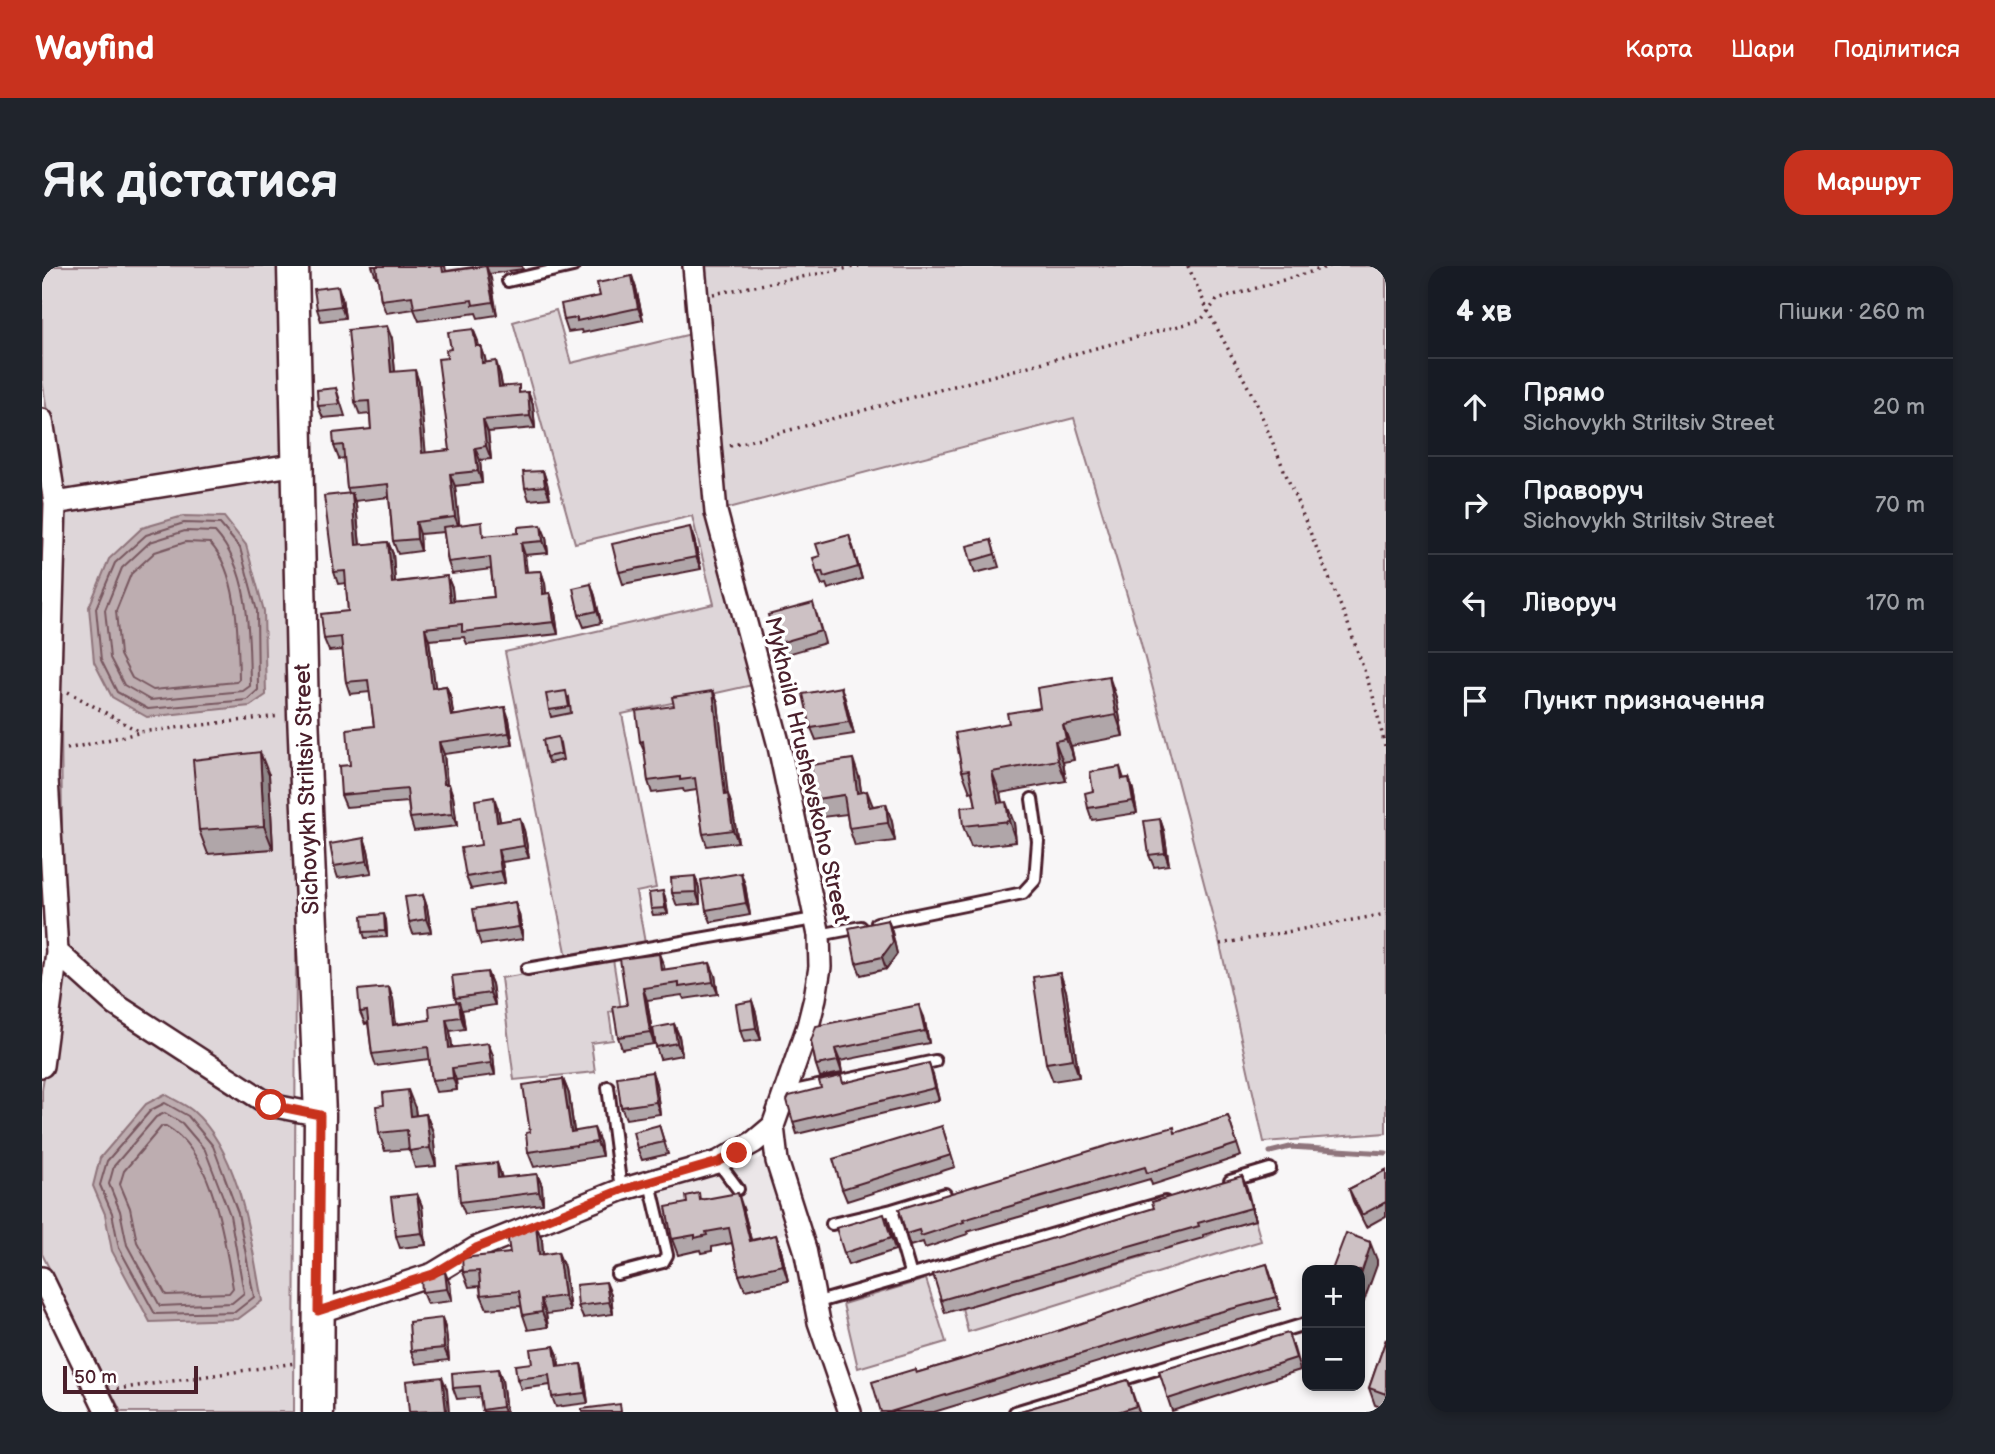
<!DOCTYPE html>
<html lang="uk">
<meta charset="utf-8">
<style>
body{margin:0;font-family:"Balsamiq Sans",sans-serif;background:#20242c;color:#f1f3f6}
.controls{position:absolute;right:21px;bottom:21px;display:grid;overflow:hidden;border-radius:14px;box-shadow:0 4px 10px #0003}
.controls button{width:63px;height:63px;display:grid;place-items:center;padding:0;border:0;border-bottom:2px solid #363941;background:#171b24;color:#f1f3f6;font:35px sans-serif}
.scale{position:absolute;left:21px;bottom:18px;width:135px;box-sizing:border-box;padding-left:7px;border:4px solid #4a1f2b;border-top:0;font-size:19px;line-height:24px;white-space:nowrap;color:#4a1f2b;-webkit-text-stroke:5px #fff;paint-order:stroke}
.stop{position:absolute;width:21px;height:21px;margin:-16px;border:5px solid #c8321e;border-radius:50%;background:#fff}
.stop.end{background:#c8321e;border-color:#fff;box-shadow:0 2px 7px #0008}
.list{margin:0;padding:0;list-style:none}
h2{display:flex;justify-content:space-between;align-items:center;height:91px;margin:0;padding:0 28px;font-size:30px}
h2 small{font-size:23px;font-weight:400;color:#9ea1a6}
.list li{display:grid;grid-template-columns:46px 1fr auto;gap:21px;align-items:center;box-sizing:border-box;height:98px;padding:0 28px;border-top:2px solid #363941}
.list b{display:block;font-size:26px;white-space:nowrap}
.list p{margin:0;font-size:23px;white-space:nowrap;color:#9ea1a6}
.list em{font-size:23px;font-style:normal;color:#9ea1a6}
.icon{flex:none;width:38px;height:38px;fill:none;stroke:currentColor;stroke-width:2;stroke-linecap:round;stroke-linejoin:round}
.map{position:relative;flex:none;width:1344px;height:1146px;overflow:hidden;border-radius:21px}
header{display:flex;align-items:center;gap:42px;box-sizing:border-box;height:98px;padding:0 35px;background:#c8321e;color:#fff}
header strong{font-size:33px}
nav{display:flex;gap:38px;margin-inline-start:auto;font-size:24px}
.intro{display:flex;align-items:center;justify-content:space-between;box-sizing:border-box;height:168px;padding:0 42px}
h1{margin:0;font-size:49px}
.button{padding:18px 32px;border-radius:21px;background:#c8321e;color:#fff;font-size:24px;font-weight:700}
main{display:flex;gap:42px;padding:0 42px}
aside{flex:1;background:#171b24;border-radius:21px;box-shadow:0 4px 10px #0003}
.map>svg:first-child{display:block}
.built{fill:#ebe6e8}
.green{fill:#ded6d9;stroke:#947a82;stroke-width:2}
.water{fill:#bdadb0;stroke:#8f747b;stroke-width:2}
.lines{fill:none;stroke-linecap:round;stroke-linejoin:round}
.shore{stroke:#785860;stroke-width:2}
.stream{stroke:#8f747b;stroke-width:5}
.lane-casing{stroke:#4a1f2b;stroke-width:16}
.street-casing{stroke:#4a1f2b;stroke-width:26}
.secondary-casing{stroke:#4a1f2b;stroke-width:35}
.path{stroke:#4a1f2b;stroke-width:3.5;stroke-dasharray:2 5;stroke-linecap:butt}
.lane{stroke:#fff;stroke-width:10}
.street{stroke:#fff;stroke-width:21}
.secondary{stroke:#fff;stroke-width:30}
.wall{fill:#b0a6a9;stroke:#4a1f2b;stroke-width:2;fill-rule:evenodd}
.shaded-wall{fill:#908789;stroke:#4a1f2b;stroke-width:2}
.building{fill:#cdc1c4;stroke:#4a1f2b;stroke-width:2}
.route{stroke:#c8321e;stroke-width:9}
.labels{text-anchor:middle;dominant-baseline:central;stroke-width:7;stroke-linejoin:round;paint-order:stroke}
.street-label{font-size:23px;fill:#4a1f2b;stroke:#fff}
</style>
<header>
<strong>Wayfind</strong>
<nav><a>Карта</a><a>Шари</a><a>Поділитися</a></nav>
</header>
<div class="intro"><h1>Як дістатися</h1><a class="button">Маршрут</a></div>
<main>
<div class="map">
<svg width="1344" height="1146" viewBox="0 0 1344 1146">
<rect width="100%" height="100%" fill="#f8f6f7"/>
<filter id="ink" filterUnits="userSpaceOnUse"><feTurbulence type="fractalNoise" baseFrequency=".0143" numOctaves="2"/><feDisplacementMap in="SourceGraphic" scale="14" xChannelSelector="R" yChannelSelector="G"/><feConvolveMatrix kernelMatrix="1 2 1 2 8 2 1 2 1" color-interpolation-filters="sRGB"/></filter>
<g filter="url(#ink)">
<path class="built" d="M726 889 747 967 631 991 616 927 691 903Z"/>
<path class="green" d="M0 0H239L249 286 254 683 252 1146H79L0 988V824L21 676 17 221 0 114Z
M663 0H1344V867L1222 876 1178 678 1096 366 1032 152 683 243Z
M514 44 529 97 653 67 715 418 580 448 614 622 594 626 603 677 525 691 463 386 672 338 650 250 533 277 471 56Z
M571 693 579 744 567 746 571 774 549 777 553 806 472 814 459 712Z
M1213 954 1219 975C1121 1004 1024 1037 926 1066L920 1042 1103 990 1099 974 1161 972 1180 963Z
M884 1013 904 1076 816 1102 801 1038Z"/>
<path class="water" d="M141 250 182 251 204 279 222 345 224 429 208 440 105 451 70 431 52 396 47 341 67 293 100 262Z
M123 828C132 834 143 838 151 845 199 887 209 976 220 1035L196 1053 108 1056 70 985 63 948 51 920 58 892 104 838Z"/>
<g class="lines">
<path class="shore" d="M142 257 178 258 198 282 215 345 216 424 205 434 106 443 75 426 59 394 54 342 73 297 104 269Z
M143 265 173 266C209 305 207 370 208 420L201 425 108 434 82 419 68 392 63 344 80 302 108 276Z
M144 276 168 277C197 308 196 372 197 413L194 416 111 424 90 412 78 389 74 345 89 308 113 286Z
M123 837 146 850 171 880 196 947 212 1031 193 1046 113 1048 77 982 70 947 58 919 65 895 109 844Z
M123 847 140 857 163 884 188 949 202 1027 190 1037 118 1040 85 979 78 945 67 918 72 900 114 851Z
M120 860H124C172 888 182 972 191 1022L187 1027 124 1029 95 976 88 942 78 918 82 905Z"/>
<path class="stream" d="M1228 886 1248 881 1344 887"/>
<defs>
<path id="lane" d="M466 15 531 0
M835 657 981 627 993 614 996 575 990 533
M777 669 819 661
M485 703 772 653
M566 821 579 924
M743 827 893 795
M676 896 696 923
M1188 915 1228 903
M850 944 903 928
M790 958 850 944 869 1010
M575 1008 621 996 625 989 608 917
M773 1037 1123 936
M973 1146 1263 1058"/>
<path id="street" d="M0 154 13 237 5 512 15 686 0 800
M13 237 256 198
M15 686 74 739 228 839 278 849
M731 860 735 895 763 983 777 1056 808 1146
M0 1012 65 1146
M276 1046 391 1008 434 982 579 924 676 896 712 876 731 860 766 760 773 732 778 701 777 669 736 476 674 246 652 0"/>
<path id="secondary" d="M251 0 261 448 278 849 276 1146"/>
</defs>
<use href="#lane" class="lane-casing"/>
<use href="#street" class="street-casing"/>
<use href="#secondary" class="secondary-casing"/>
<path class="path" d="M1146 0 1166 45 1213 134 1305 355 1331 430 1344 484
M671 28 817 0
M688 180 1159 54 1175 34 1288 0
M26 426 98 466 238 450
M25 483 96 467
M1178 678 1344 648
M75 1123 254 1097"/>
<use href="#lane" class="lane"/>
<use href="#street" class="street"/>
<use href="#secondary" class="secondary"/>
</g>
<path class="wall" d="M330 0H403L404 5 438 0H480L481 3 447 8 455 49 436 52 434 47 377 55 372 43 344 47 339 34 336 11H334Z
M594 22 601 54 540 67 539 64 526 66 522 54 558 30Z
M300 32 303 52 279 55 275 43Z
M431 63 437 80H439L443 92 444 97 458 108 460 120 479 127 486 126 491 139 493 162 446 166 449 193 438 194 440 217 413 220 417 259 444 270 504 271 506 287 483 289 485 306 499 305 503 317 504 328 508 327 512 339 516 368 425 378 422 371 387 374 393 422 404 420 409 432 411 449 467 453 471 479 402 488 405 518 411 530 415 560 372 565 368 552 366 536 304 541 299 529 308 499 332 460 328 426 308 428 304 416 301 384 287 385 282 373 306 345 304 317 296 318 292 306 307 227 305 222 303 192 297 193 292 180 329 163 328 148 318 149 313 136 350 73 353 106 377 116 383 187 408 184 405 92 409 83ZM347 231 351 275 356 288 379 285 378 268 402 266 406 296 410 308 449 303 452 331 411 335 410 322 405 310 353 316 351 288 346 276 318 279 314 239 312 235Z
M294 122 303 150 281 152 276 140Z
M501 205 505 217 508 232 487 234 483 222Z
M652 273 659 303 581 318 577 306Z
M949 274 957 301 933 307 929 295Z
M811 281 820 313 786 323 784 318 780 319 775 307Z
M549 318 553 330 559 357 542 361 537 349Z
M775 349 783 377 738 390 734 378Z
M799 421 803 433 812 468 774 474 769 462Z
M671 425 676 436 685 528 690 540 696 576 665 580 661 568 655 524 642 526 641 523 610 527 606 515 603 487 598 476 632 440Z
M527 431 529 447 509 451 507 444Z
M1074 431 1081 470 1029 480 1032 494 1021 496 1024 515 958 527 960 536 972 557 974 576 929 581 921 560 934 540 931 525 928 526 920 505 967 457Z
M518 477 521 494 507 497 504 491Z
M1078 501 1082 513 1087 512 1091 524 1095 547 1050 554 1046 542 1051 525Z
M227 509 231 583 166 588 157 564Z
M817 511 819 526 831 540 844 538 850 556 853 575 813 580 807 562 805 548 780 551 774 533Z
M456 543 458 555 482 564 487 592 460 596 463 617 429 623 424 611Z
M1118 553 1122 565 1127 599 1112 601 1107 589Z
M322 572 326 584 330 607 296 612 292 600Z
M699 607 703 619 708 649 669 656 664 644Z
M653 610 657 622 658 638 635 640 630 627Z
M381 629 385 641 389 666 371 668 367 656Z
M623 631 626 648 611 649 609 643Z
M477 648 481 673 439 679 435 667Z
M344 654 345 671 323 672 321 666Z
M846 654 850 666 855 688 844 703 819 709 814 697Z
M617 688 622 704 673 709 676 728 642 733 640 729 605 734 612 778 580 783 576 771 585 739Z
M445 706 450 718 453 739 420 744 423 763 408 765 410 781 451 789 453 809 414 814 415 824 394 826 390 814 387 793 334 800 330 788 326 757 323 758 318 746 351 733 354 758 388 754 415 737 413 732Z
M1018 707 1024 725 1037 811 1011 815 1004 797Z
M710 735 714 747 719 774 702 776 698 764Z
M882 751 887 777 798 795 800 807 778 811 774 799 769 775Z
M632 758 637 770 640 789 618 793 614 781Z
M610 806 614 818 618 848 584 853 579 841Z
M891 809 897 834 755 868 751 856 802 817Z
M521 813 527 828 532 865 558 876 560 890 492 901 486 886 488 866Z
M373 842 374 850 384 848 391 866 394 900 373 902 367 883 343 885 337 867Z
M1186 850 1199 890 1110 919 1108 913 925 966 926 968 883 982 881 976 868 980 864 968 1134 867Z
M617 859 626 888 600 894 595 882Z
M900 860 913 901 805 935 800 923Z
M455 897 460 912 495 908 500 920 501 938 423 948 418 936Z
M1344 904V950L1324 961 1311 935 1307 923Z
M1200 910 1213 954 1161 969V972L903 1047 899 1034 1112 942Z
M375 928 380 940 384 979 358 982 354 970Z
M659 933 701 942 709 974 734 969 739 984 746 1015 703 1024 697 1009 690 977 670 981V985L659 987 658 984 636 989 630 973Z
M494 959 500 974 501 989 522 1001 528 1045 504 1048 506 1061 486 1064 481 1049 479 1040 445 1043 439 1029 438 1020 427 1021 421 1006 468 987Z
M846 960 853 984 806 999 802 987Z
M1225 998 1238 1043 1175 1060 892 1146H839L874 1107 1007 1068Z
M408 1018 410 1035 385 1038 380 1026Z
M569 1028 571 1048 541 1052 536 1040Z
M400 1052 404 1065 407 1094 374 1098 369 1085Z
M1344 1073V1143L1333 1139 1327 1122Z
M1251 1079 1258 1104 1130 1145 1126 1133Z
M512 1080 516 1089 517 1101 539 1098 542 1108 546 1137 514 1141 510 1131 509 1119 479 1123 475 1113 490 1097Z
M456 1103 460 1114 464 1146H441L438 1131 415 1133 411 1122Z
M1086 1114 1097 1146H975Z"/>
<path class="shaded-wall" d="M444 0 449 12 455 49 451 36Z
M590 10 594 22 601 54 596 42Z
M296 20 300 32 303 52 299 40Z
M345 60 350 73 354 118 349 106Z
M431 63 436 75 438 93 434 80Z
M439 80 443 92 445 110 440 97Z
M454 95 458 108 462 133 457 121Z
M373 104 377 116 385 200 380 187Z
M486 126 491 139 493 162 488 150Z
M441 154 446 166 449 193 444 180Z
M433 182 438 194 440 217 436 205Z
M501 205 505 217 508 232 503 220Z
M408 208 413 220 418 264 413 251Z
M310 227 314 239 319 291 314 279Z
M374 256 378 268 379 285 375 273Z
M499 259 504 271 506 287 501 275Z
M648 261 652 273 659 303 654 291Z
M807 269 811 281 820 313 816 301Z
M346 276 351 288 354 329 350 317Z
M479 277 483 289 486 318 482 306Z
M499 305 503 317 505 340 501 328Z
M405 310 410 322 413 347 408 335Z
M549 318 553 330 559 357 555 345Z
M508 327 512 339 516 368 512 356Z
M383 362 387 374 395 434 390 422Z
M1067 410 1074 431 1081 470 1074 449Z
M404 420 409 432 413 462 409 450Z
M799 421 803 433 812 468 807 456Z
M671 425 676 436 687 540 683 529Z
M463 441 467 453 471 479 467 467Z
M1021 459 1029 480 1032 494 1024 473Z
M1013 475 1021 496 1024 515 1016 494Z
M397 476 402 488 406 530 402 518Z
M218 486 227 509 231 583 222 560Z
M811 493 817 511 822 545 815 527Z
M950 506 958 527 964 558 956 537Z
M1087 512 1091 524 1095 547 1091 535Z
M407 518 411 530 415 560 410 548Z
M825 525 832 543 827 541Z
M686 528 690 540 696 576 691 564Z
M452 531 456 543 460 568 455 556Z
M964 536 972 557 974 576 967 555Z
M844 538 850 556 853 575 846 557Z
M478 552 482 564 487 592 482 580Z
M1118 553 1122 565 1127 599 1123 587Z
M322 572 326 584 330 607 325 595Z
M456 584 460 596 463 617 459 605Z
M699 607 703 619 708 649 704 637Z
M653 610 657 622 658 638 654 626Z
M621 625 623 631 626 648 623 642Z
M381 629 385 641 389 666 384 653Z
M473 636 477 648 481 673 477 661Z
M342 648 344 654 345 671 343 665Z
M846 654 850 666 855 688 844 703 840 691Z
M617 688 622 700 624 716 619 704Z
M668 697 673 709 676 728 671 716Z
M445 706 450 718 453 739 448 727Z
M1018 707 1024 725 1037 811 1031 793Z
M347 721 351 733 355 771 351 759Z
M601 722 605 734 612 778 608 766Z
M710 735 714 747 719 774 714 762Z
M417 736 421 749 423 763 419 751Z
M877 739 882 751 887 777 883 765Z
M404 753 408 765 412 794 407 782Z
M632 758 637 770 640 789 635 777Z
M446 777 451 789 453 809 449 797Z
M793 783 798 795 800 807 796 795Z
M887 797 891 809 897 834 893 822Z
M410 802 414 814 415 824 411 812Z
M610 806 614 818 618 848 614 836Z
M521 813 527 828 534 881 529 866Z
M366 824 373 842 376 868 369 850Z
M384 848 391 866 394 900 388 882Z
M552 862 558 876 560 890 555 876Z
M455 897 459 909 461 924 456 912Z
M495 908 500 920 501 938 497 926Z
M1200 910 1205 922 1213 954 1209 942Z
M696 927 701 942 713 990 708 975Z
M375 928 380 940 384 979 380 967Z
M494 959 500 974 502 1004 497 989Z
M734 969 739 984 746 1015 741 999Z
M1328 976 1335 994V999L1318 1046V1011Z
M516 986 522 1001 528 1045 522 1030Z
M1225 998 1229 1010 1238 1043 1234 1031Z
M403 1006 408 1018 410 1035 405 1023Z
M564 1016 569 1028 571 1048 567 1036Z
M499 1033 504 1048 506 1061 500 1046Z
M400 1052 404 1065 407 1094 402 1082Z
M512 1080 516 1089 518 1111 515 1101Z
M539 1098 542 1108 546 1137 543 1127Z
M456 1103 460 1114 464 1146H462L460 1141Z
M400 1111 405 1123 407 1146H404Z"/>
<path class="building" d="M334 0H400L401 6 444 0 451 36 431 39 430 34 372 42 370 30 339 34Z
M590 10 596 42 535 55V52L522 54 519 38 558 30 555 17Z
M296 20 299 40 275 43 272 23Z
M345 60 349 106 373 104 380 187 408 184 396 93 405 92 404 84 409 83 406 66 431 63 434 80H439L440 97 454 95 457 121 477 119V127L486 126 488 150 441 154 444 180 433 182 436 205 408 208 413 251 374 256 375 273 351 275 346 218 305 222 301 179 292 180 291 167 329 163 327 135 313 136 306 64Z
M294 122 298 138 276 140 275 124Z
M501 205 503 220 483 222 481 206Z
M310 227 314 279 346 276 350 317 405 310 408 335 452 331 448 291 406 296 401 261 440 256 441 270 476 267V261L499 259 501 275 479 277 482 306 499 305 501 328 508 327 512 356 420 366V358L383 362 390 422 404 420 409 450 463 441 467 467 397 476 402 518H407L410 548 368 552 365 523 299 529 297 500 308 499 305 463 332 460 326 414 304 416 299 371 282 373 279 348 306 345 303 305 292 306 282 230Z
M648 261 654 291 577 306 570 278Z
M807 269 816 301 782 311 780 305 775 307 771 292 778 290 774 278Z
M949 274 953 288 929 295 925 280Z
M549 318 555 345 537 349 531 322Z
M771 337 779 365 734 378 726 349Z
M1067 410 1074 449 1021 459 1024 473 1013 475 1016 494 950 506 956 537 964 536 967 555 921 560 919 541 934 540 927 504 920 505 913 467 967 457 965 447 998 442 995 422Z
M799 421 807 456 769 462 761 428Z
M524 425 527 441 507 444 504 428Z
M671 425 683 529 686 528 691 564 661 568 653 512 638 514V511L606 515 601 475 598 476 594 445 632 440 630 431Z
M516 471 519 488 504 491 501 474Z
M218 486 222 560 157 564 151 494Z
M811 493 815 527 825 525 827 541 844 538 846 557 807 562 802 529 774 533 769 499Z
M1078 501 1080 513 1087 512 1091 535 1046 542 1043 527 1051 525 1048 506Z
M452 531 455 556 478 552 482 580 456 584 459 605 424 611 419 582 439 579 433 534Z
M1118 553 1123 587 1107 589 1102 555Z
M322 572 325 595 292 600 288 578Z
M699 607 704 637 664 644 659 614Z
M653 610 654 626 630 627 629 612Z
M621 625 623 642 609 643 607 627Z
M381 629 384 653 367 656 363 631Z
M473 636 477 661 435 667 431 643Z
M342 648 343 665 321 666 320 650Z
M846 654 851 676 840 691 814 697 807 662Z
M617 688 619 704 668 697 671 716 637 721V717L601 722 608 766 576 771 571 741 585 739 578 693Z
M445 706 448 727 413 732 410 710Z
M1018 707 1031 793 1004 797 991 711Z
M347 721 351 759 388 754 387 740 417 736 419 751 404 753 407 782 446 777 449 797 410 802 411 812 390 814 386 781 330 788 325 745 318 746 316 724Z
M710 735 714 762 698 764 694 738Z
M877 739 883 765 793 783 796 795 774 799 769 775 774 760Z
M632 758 635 777 614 781 611 762Z
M887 797 893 822 751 856 745 834 747 830 779 822 777 815 799 810 801 817Z
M610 806 614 836 579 841 575 811Z
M521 813 529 866 552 862 555 876 486 886 484 867 488 866 481 819Z
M366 824 369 850 384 848 388 882 367 885 365 864 337 867 334 840 342 839 341 827Z
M1186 850 1195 878 1105 907 1103 901 921 954 922 956 879 970 877 964 864 968 857 943 1074 877 1132 861 1133 867Z
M617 859 622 876 595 882 591 866Z
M900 860 909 889 800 923 791 893Z
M455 897 456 912 495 908 497 926 418 936 415 901Z
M1344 904V936L1320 949 1307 923Z
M1200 910 1209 942 1156 957 1157 960 899 1034 891 1008 1112 942 1110 936Z
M657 927 658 934 696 927 708 975 734 969 741 999 697 1009 687 962 664 966 665 969 653 972V969L630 973 624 941 645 937 644 930Z
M375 928 380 967 354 970 349 931Z
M842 948 849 972 802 987 794 962Z
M494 959 497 989 516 986 522 1030 499 1033 500 1046 481 1049 477 1025 439 1029 437 1005 421 1006 420 992 468 987 465 967 480 961Z
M1304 967 1328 976V981L1318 1011V1004H1290Z
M1225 998 1234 1031 1170 1048 848 1146H839L830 1116 873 1103 874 1107 1007 1068 1152 1019Z
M403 1006 405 1023 380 1026 379 1012Z
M564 1016 567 1036 536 1040 534 1019Z
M400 1052 402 1082 369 1085 367 1056Z
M1246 1067 1254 1092 1126 1133 1117 1105Z
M1344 1073V1128L1327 1122Z
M512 1080 515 1101 539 1098 543 1127 510 1131 507 1109 475 1113 473 1099 490 1097 488 1083Z
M456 1103 460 1141 440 1144 437 1120 411 1122 410 1107Z
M400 1111 404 1145 367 1146 364 1115Z
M1086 1114 1094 1140 1076 1146H975Z
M578 1138 579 1146H540V1143Z"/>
</g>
<g class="lines" filter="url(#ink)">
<path class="route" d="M229 839 278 849 276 1045 391 1008 434 982 579 924 676 896 695 887"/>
</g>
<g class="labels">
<g class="street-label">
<text transform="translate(765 504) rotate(77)">Mykhaila Hrushevskoho Street</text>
<text transform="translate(265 523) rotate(-92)">Sichovykh Striltsiv Street</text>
</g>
</g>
</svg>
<div class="controls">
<button>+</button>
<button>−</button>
</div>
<div class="scale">50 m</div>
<div class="stop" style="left:229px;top:839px"></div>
<div class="stop end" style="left:695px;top:887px"></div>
</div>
<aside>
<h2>4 хв<small>Пішки · 260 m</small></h2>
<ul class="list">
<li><svg class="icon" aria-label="ahead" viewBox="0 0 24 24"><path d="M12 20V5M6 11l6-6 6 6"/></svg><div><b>Прямо</b><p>Sichovykh Striltsiv Street</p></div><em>20 m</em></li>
<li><svg class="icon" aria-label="right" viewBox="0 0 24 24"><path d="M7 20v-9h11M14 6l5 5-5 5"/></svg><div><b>Праворуч</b><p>Sichovykh Striltsiv Street</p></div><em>70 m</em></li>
<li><svg class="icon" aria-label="left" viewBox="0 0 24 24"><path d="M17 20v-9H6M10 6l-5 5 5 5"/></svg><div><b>Ліворуч</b></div><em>170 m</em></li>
<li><svg class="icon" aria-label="arrive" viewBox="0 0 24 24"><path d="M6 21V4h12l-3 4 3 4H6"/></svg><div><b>Пункт призначення</b></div></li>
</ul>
</aside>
</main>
